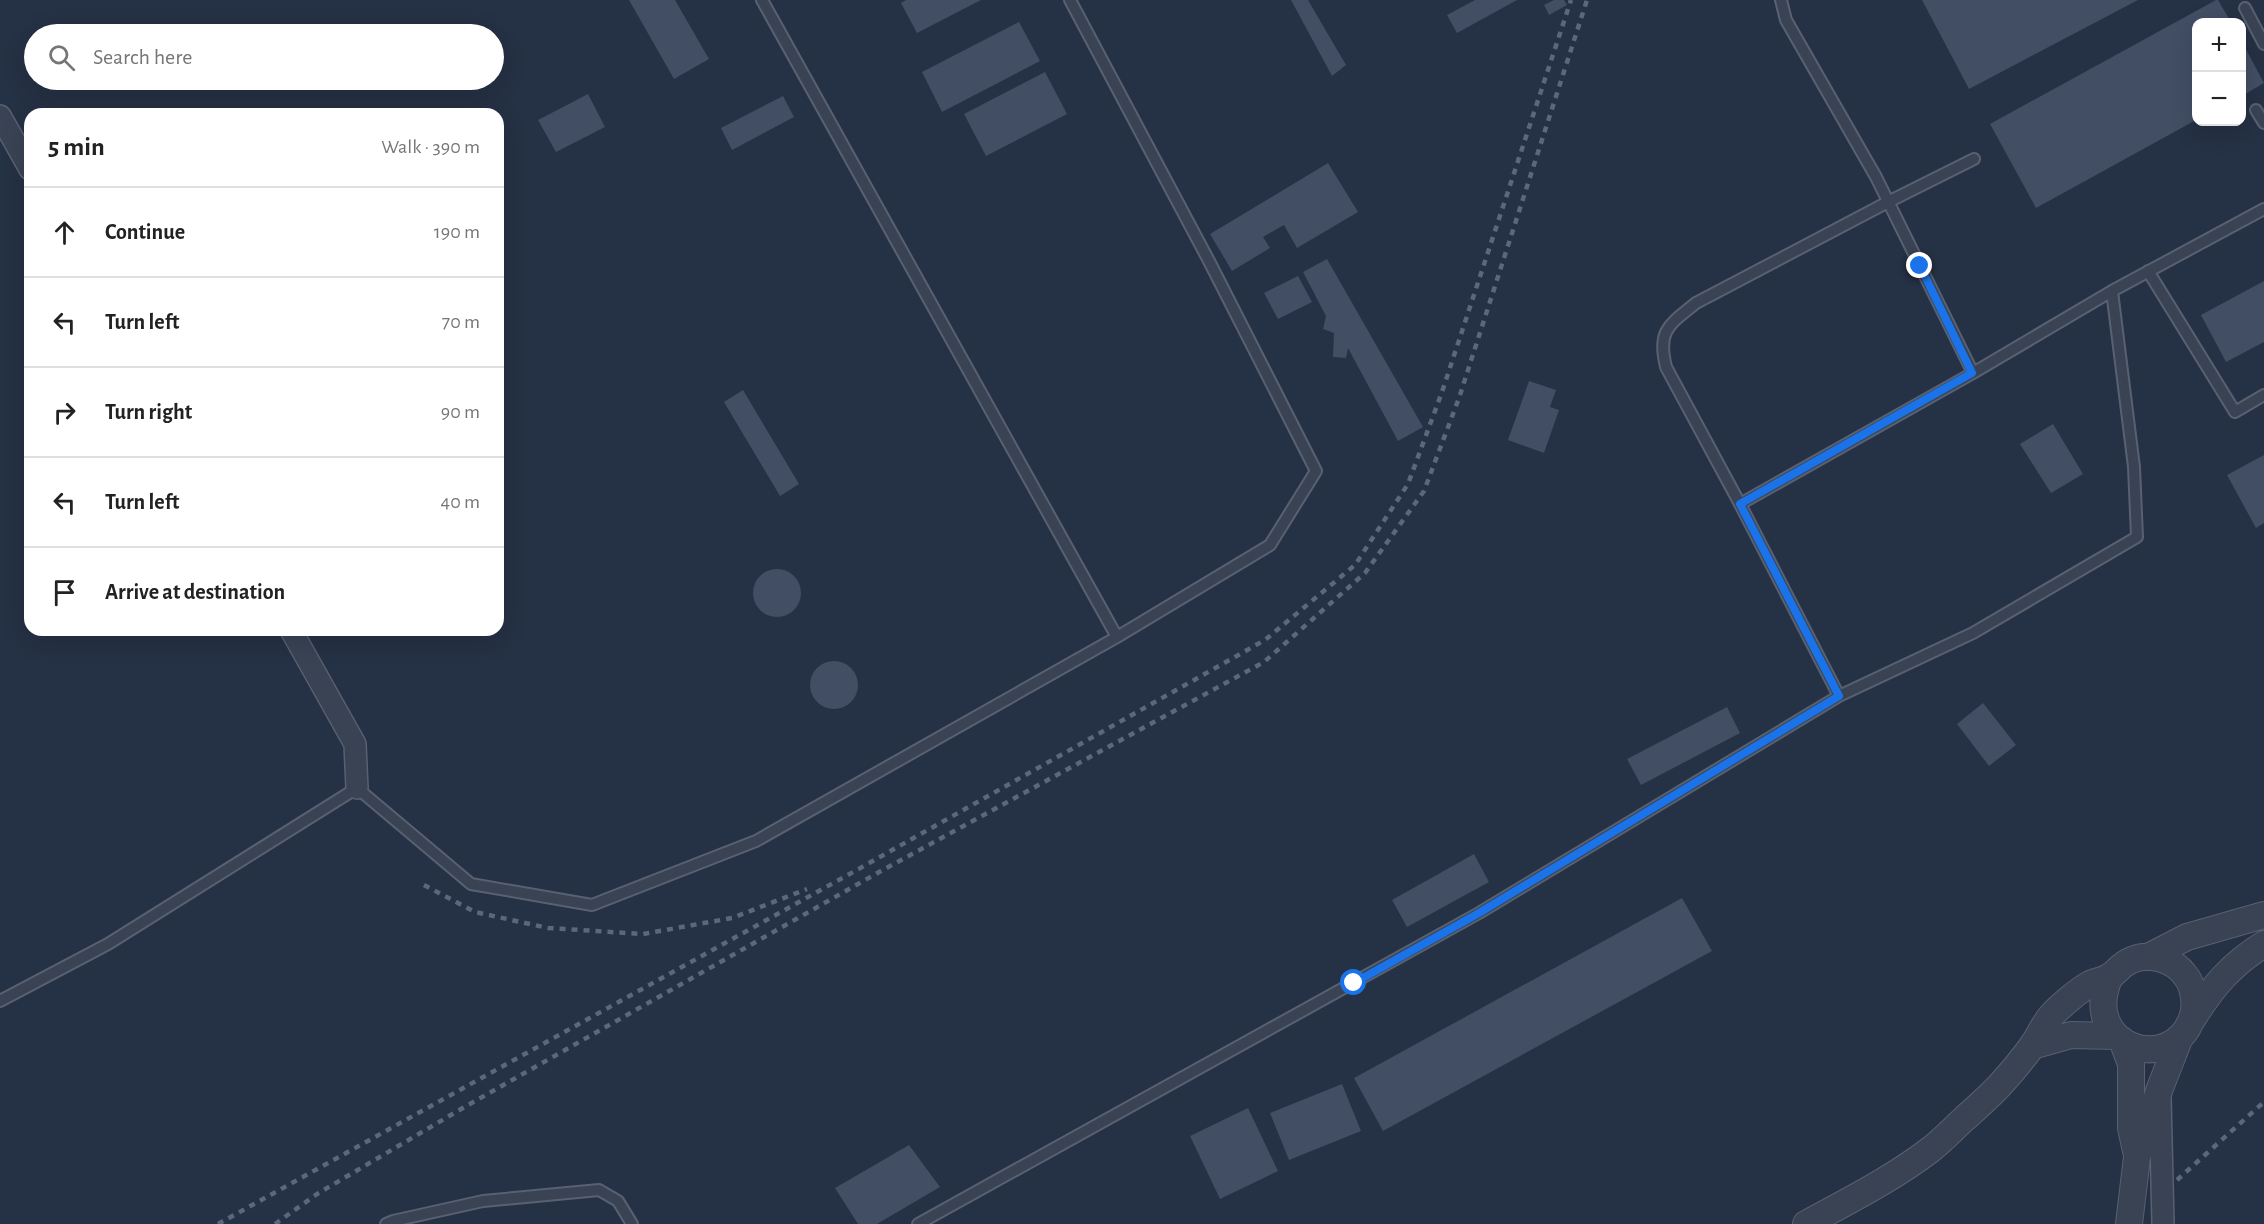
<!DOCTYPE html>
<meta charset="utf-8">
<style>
body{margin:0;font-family:"Alegreya Sans",sans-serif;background:#f6f6f6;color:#222}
.controls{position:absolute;right:18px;top:18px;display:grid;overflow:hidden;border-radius:12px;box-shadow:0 6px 24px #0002}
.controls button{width:54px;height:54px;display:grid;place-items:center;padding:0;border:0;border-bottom:2px solid #e0e0e0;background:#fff;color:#222;font:30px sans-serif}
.stop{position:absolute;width:18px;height:18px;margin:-14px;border:4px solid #1a73e8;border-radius:50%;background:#fff}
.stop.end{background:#1a73e8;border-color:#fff;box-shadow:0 2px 6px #0008}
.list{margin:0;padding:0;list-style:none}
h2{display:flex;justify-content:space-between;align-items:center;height:78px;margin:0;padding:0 24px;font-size:26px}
h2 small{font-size:20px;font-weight:400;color:#767676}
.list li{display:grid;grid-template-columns:39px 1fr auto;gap:18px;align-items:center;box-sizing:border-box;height:90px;padding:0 24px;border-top:2px solid #e0e0e0}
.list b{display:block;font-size:22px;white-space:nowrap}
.list em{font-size:20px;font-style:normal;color:#767676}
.icon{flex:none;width:33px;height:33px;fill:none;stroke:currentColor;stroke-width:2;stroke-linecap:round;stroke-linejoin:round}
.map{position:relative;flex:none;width:2264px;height:1224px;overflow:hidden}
.search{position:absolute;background:#fff;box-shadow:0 6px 24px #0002;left:24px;top:24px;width:480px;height:66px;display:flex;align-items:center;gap:15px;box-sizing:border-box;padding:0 21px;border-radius:33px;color:#767676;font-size:22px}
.panel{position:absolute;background:#fff;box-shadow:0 6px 24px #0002;left:24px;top:108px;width:480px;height:528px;border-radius:18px}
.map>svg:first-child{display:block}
.building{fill:#424e64}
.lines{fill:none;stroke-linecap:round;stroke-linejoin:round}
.service-casing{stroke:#586171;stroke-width:14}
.minor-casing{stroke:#586171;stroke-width:24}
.tertiary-casing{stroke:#586171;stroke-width:28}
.service{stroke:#3a4354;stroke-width:10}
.minor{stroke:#3a4354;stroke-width:21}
.tertiary{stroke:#3a4354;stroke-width:26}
.rail{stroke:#5c677b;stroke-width:4.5;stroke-dasharray:6 6;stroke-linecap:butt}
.route{stroke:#1a73e8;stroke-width:8}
</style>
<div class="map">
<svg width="2264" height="1224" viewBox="0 0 2264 1224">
<rect width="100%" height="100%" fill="#253144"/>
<path class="building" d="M629 0H675L709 59 674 79Z
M906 0H981L917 33 901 3Z
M1291 0H1308L1346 65 1332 76Z
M1475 0H1517L1457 33 1447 15Z
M1554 0H1564L1567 5 1549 15 1544 5Z
M1922 0H2138L1969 89Z
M2216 0H2218L2231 22H2196V120L2036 208 1990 124Z
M1019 22 1040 61 942 112 922 72Z
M2242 42 2264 83 2242 96Z
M1045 72 1067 114 986 156 964 114Z
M588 94 605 127 556 152 538 120Z
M783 96 794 117 732 150 721 128Z
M1328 163 1358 212 1297 248 1284 225 1263 237 1270 248 1232 271 1210 234Z
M1327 259 1423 427 1398 441 1348 348 1346 358 1333 357 1334 333 1323 329 1326 316 1303 272Z
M1298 276 1312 302 1278 319 1264 293Z
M2264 281V342L2226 362 2201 315Z
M1529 381 1556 390 1550 407 1559 410 1544 453 1508 440Z
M743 390 799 484 780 496 724 402Z
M2053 424 2083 474 2051 493 2020 444Z
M2264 455V523L2256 528 2227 475Z
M753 593a24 24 0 1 1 48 0a24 24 0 1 1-48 0Z
M810 685a24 24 0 1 1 48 0a24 24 0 1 1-48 0Z
M1983 703 2016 745 1989 766 1957 724Z
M1727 707 1740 733 1641 785 1627 759Z
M1474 854 1489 882 1407 927 1392 900Z
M1682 898 1712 951 1383 1131 1354 1078Z
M1342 1084 1361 1131 1289 1160 1270 1113Z
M1248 1108 1278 1171 1220 1199 1190 1136Z
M909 1145 940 1187 877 1224H858L835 1188Z"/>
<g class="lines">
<defs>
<path id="service" d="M762 0 1117 637
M1781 0 1786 20 1876 177 1973 373 2112 291 2264 209
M2245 8 2264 44
M2256 110 2264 123
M2148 271 2235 412 2264 395
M1740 504 1973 373
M1839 696 1740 504 1666 367C1657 330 1669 325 1696 303L1888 202 1974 159
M0 1001 108 944 357 788 471 884 592 905 756 841 1117 637 1270 545 1316 471 1209 261 1070 0
M386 1224 393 1221 483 1201 599 1190 618 1201 632 1224
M918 1224 1479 913 1839 696 1973 633 2137 537 2134 467 2112 291"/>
<path id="minor" d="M0 116 30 169
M291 630 355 744 357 788
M2160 1097 2163 1224"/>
<path id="tertiary" d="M2148 957 2187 937 2264 915
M2193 1018C2213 986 2232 964 2264 944
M2122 1040 2131 1064V1128L2136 1151
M2032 1046 2071 1035 2115 1036
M1806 1224C1848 1201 1892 1179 1930 1150 1942 1141 1953 1129 1964 1119 1976 1108 1989 1097 2000 1085 2011 1073 2022 1060 2032 1046 2039 1037 2043 1025 2051 1016 2059 1007 2079 990 2090 984 2096 981 2105 980 2111 976 2118 970 2123 963 2132 960 2150 952 2174 960 2185 975 2194 986 2197 1005 2192 1018 2172 1076 2078 1048 2110 976
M2129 1224 2137 1157 2160 1088 2180 1037"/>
</defs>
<use href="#service" class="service-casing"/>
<use href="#minor" class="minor-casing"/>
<use href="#tertiary" class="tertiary-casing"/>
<use href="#service" class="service"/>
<use href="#minor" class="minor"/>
<use href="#tertiary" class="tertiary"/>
<path class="rail" d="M424 885 475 912 548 928 643 934 732 918 807 889
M2177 1180 2264 1102
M218 1224 855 871 1265 640 1355 565 1408 484 1442 392 1571 0
M275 1224 317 1194 461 1109 881 871 1264 662 1365 573 1424 491 1459 398 1587 0"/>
</g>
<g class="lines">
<path class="route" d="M1354 983 1479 913 1839 696 1740 504 1972 373 1920 266"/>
</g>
</svg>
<div class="controls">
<button>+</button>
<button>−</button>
</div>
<div class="stop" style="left:1354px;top:983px"></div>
<div class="stop end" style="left:1920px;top:266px"></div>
<div class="search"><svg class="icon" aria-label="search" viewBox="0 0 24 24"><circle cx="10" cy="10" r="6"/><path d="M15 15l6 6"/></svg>Search here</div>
<section class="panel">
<h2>5 min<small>Walk · 390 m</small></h2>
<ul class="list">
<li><svg class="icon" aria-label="ahead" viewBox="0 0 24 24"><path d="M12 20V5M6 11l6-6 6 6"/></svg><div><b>Continue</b></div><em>190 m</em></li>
<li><svg class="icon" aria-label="left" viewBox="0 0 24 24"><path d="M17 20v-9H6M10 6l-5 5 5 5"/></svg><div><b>Turn left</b></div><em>70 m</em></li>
<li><svg class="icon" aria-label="right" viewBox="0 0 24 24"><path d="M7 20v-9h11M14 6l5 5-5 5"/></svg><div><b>Turn right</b></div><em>90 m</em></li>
<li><svg class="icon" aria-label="left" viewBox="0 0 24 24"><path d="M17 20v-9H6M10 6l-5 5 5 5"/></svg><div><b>Turn left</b></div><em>40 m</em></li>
<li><svg class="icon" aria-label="arrive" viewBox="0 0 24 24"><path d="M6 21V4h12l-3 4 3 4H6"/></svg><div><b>Arrive at destination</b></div></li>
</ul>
</section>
</div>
